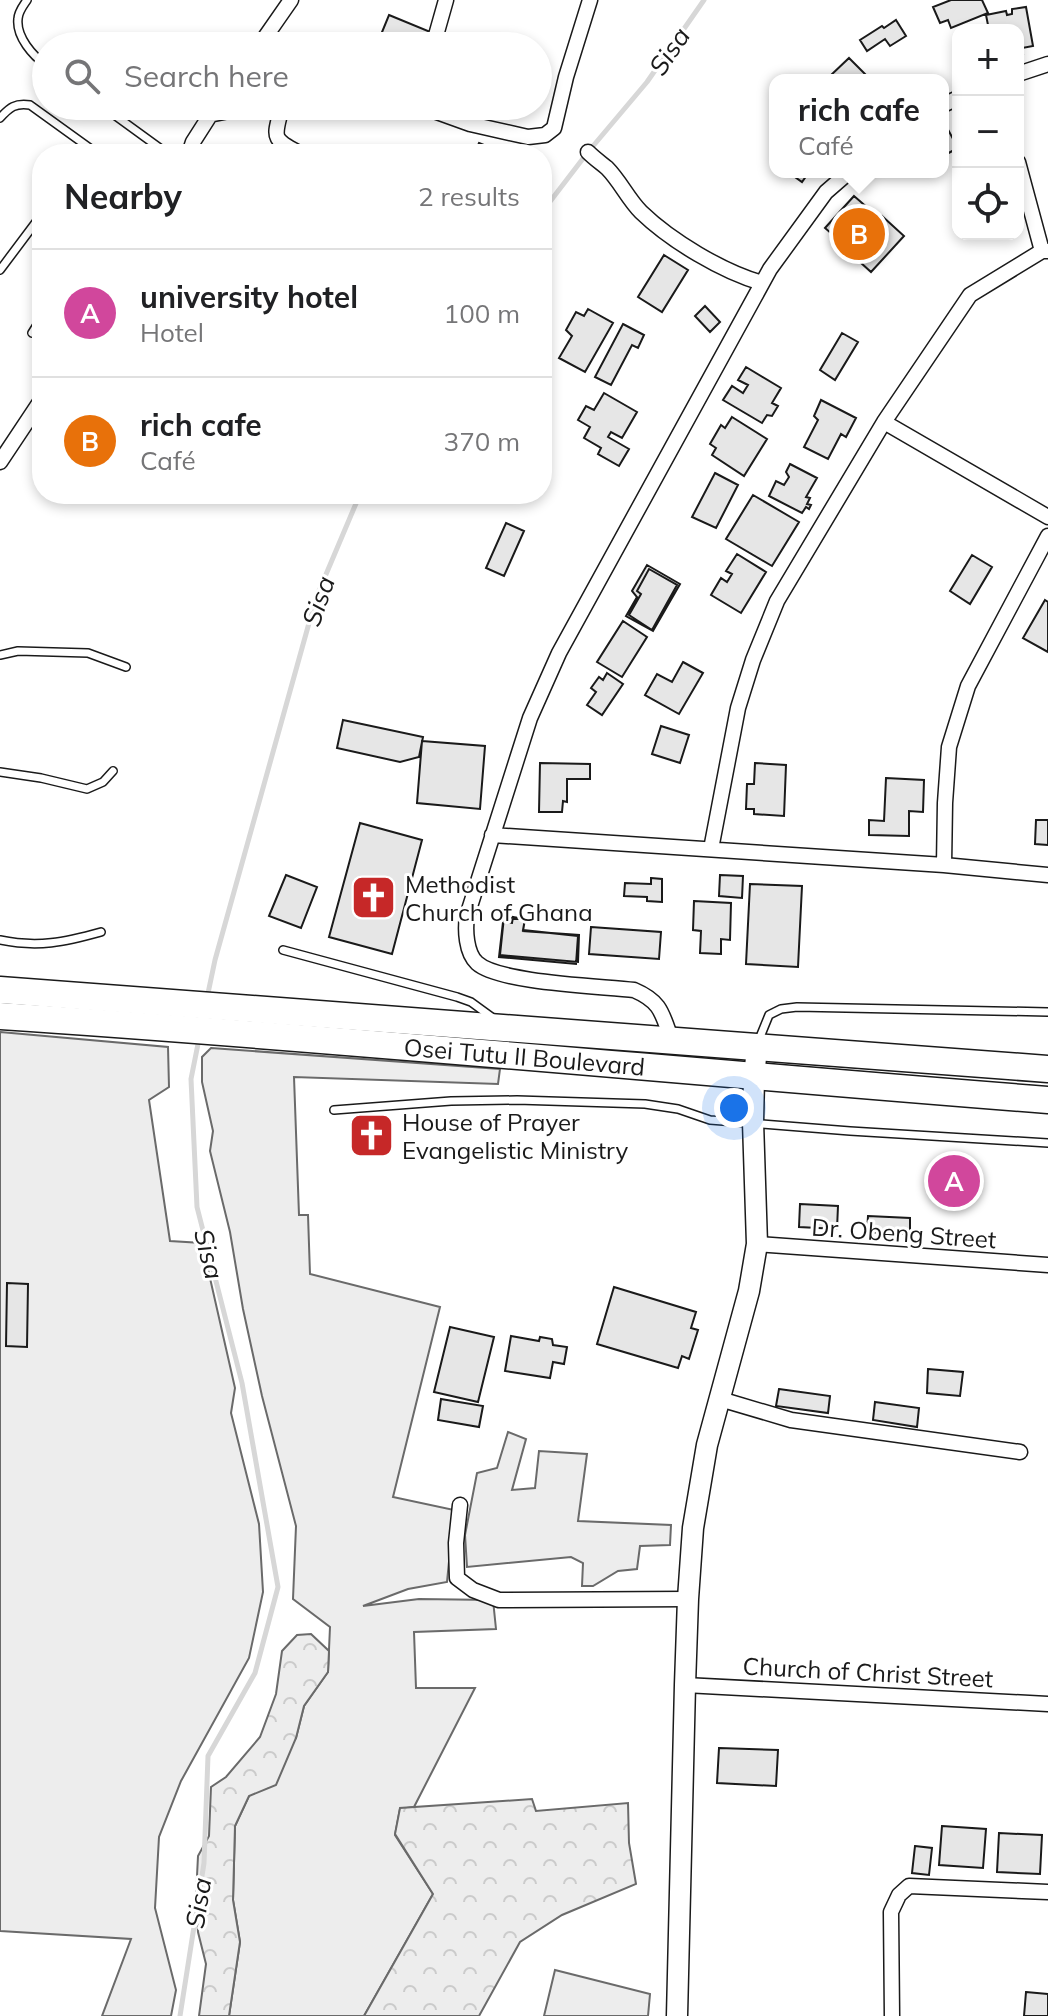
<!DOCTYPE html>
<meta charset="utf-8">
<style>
body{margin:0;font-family:Mulish,sans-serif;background:#f2f2f2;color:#202124}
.controls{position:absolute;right:24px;top:24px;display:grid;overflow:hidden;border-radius:16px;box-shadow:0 4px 12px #0003}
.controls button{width:72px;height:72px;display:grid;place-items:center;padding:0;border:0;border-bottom:2px solid #e0e0e0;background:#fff;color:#202124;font:40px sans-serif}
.you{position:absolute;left:734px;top:1108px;width:28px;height:28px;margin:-20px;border:6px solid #fff;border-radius:50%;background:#1a73e8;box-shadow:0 0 0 12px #1a73e833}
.badge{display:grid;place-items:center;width:52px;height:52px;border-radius:50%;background:#0f766e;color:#fff;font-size:26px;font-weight:700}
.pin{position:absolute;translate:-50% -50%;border:4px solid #fff;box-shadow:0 2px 8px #0006}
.popup{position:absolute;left:769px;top:74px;width:180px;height:104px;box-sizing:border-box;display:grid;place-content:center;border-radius:16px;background:#fff;filter:drop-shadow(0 2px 6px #0005);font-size:26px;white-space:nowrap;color:#757577}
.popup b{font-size:30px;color:#202124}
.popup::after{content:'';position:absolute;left:50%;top:100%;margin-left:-16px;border:16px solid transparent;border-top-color:#fff}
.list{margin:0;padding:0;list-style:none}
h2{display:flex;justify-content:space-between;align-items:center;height:104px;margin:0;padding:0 32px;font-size:34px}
h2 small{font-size:26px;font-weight:400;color:#757577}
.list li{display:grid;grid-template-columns:52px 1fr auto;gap:24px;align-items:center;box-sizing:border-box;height:128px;padding:0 32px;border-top:2px solid #e0e0e0}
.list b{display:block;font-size:30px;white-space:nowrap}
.list p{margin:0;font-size:26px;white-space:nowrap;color:#757577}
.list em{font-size:26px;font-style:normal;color:#757577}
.icon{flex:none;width:44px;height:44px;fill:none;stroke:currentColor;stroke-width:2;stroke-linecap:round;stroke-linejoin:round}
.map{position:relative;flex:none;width:1048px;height:2016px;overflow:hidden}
.search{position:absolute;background:#fff;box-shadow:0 4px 12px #0003;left:32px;top:32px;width:520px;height:88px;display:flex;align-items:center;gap:20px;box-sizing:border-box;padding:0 28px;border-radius:44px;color:#757577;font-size:30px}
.panel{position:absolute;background:#fff;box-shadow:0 4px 12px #0003;left:32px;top:144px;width:520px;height:360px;border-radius:32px}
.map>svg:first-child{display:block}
.grass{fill:#ededed;stroke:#6a6a6a;stroke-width:2}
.forest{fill:url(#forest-crowns);stroke:#6a6a6a;stroke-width:2}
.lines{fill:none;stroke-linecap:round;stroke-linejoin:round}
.stream{stroke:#d7d7d7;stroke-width:5}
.building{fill:#e6e6e6;stroke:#1a1a1a;stroke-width:2}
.lane-casing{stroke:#1a1a1a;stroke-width:10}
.street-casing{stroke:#1a1a1a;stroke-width:17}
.secondary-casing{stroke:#1a1a1a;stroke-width:23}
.highway-casing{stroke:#1a1a1a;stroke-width:29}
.lane{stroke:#fff;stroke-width:7}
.street{stroke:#fff;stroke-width:14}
.secondary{stroke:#fff;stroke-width:20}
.highway{stroke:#fff;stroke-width:26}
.labels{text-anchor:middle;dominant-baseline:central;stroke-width:6;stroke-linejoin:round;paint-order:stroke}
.poi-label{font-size:24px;fill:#1a1a1a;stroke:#fff;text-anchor:start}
.street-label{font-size:24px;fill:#1a1a1a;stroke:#fff}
.water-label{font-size:26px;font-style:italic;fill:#1a1a1a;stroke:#fff}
</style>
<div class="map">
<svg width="1048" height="2016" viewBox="0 0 1048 2016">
<defs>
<pattern id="forest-crowns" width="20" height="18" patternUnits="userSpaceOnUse" patternTransform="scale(2)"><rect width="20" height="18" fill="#ededed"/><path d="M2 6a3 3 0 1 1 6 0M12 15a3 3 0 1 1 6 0" fill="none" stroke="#cbcbcb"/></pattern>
</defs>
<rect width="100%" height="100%" fill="#fff"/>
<path class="grass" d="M0 1032 168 1047 169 1087 149 1100 170 1241 202 1243 235 1388 231 1413 259 1524 263 1592 249 1658 181 1781 159 1837 155 1908 176 1990 171 2016H102L131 1939 0 1931Z
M211 1048 500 1069 498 1084 294 1077 299 1215H308L310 1274 440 1307 393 1497 454 1510 447 1582 408 1589 363 1606 419 1599 493 1600 496 1629 414 1632 416 1688H475L414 1807 400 1809 395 1835 433 1894 364 2016H229L240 1942 233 1900 235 1826 249 1796 296 1738 304 1706 328 1672 330 1627 293 1599 296 1526 262 1396 243 1309 230 1232 210 1151 213 1131 202 1082V1057Z
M508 1432 526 1439 512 1490 535 1488 539 1451 587 1454 578 1521 671 1525 670 1545 640 1546 637 1569 618 1571 593 1586H582L583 1563 571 1557 467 1567 465 1535 477 1473 497 1468Z
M555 1970 650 1994 648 2016H544Z"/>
<path class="forest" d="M311 1634 329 1651 328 1672 304 1706 296 1738 276 1785 249 1796 235 1826 233 1900 240 1942 229 2016H199L206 1964 198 1932 196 1896 198 1856 209 1836 211 1787 226 1777 260 1737 276 1694 282 1651 297 1635Z
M532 1799 536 1811 628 1803 629 1843 636 1884 562 1915 520 1942 479 2016H364L433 1894 395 1834 400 1808Z"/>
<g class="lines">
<path class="stream" d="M542 212 588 152 647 82 704 0
M207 998 215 960 316 598 360 494
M180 2016 204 1863 208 1756 255 1673 278 1587 242 1383 197 1207 191 1079 199 1039"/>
</g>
<path class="building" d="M951 0H982L988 13 951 28 948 20 940 23 933 7Z
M1026 7 1033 46 1022 48 1023 54 1018 55V30H989L986 15 1006 11 1007 15 1012 14V9Z
M389 15 428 31 422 46H401L380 37Z
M896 20 906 36 890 46 885 39 867 51 860 40 882 26 884 28Z
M849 58 871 80H834L830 76Z
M943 124H945L958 148 943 156Z
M479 143 499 151 498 154H474Z
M788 172H809L802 182Z
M854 196 876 215 847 247 825 228Z
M882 216 904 236 871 272 849 252Z
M664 255 688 270 662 312 638 297Z
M705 306 720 322 710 332 695 316Z
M588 309 613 323 585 372 559 358 572 336 566 330 576 312 584 316Z
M623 324 644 335 638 348 632 345 611 385 595 377Z
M842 333 858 342 835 380 820 370Z
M746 367 781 388 772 403 778 406 772 416 767 415 762 423 723 400 732 386 743 393 748 385 738 380Z
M604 393 637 412 622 438 611 432 608 437 629 449 619 466 598 454 601 448 584 438 590 427 578 420 586 406 594 410Z
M821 400 856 418 846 437 841 434 828 459 804 447 818 420 814 416Z
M732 417 767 439 744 476 712 455 716 448 710 444 721 425 725 428Z
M790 464 817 478 806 497 810 498 807 504 811 505 809 509 806 507 802 513 769 496 776 481 784 485 789 477 786 472Z
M715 473 738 485 716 528 692 517Z
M753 495 799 522 772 566 726 539Z
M506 523 524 531 504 576 486 568Z
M737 554 766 572 741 613 711 595 721 578 727 582 732 574 726 571Z
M972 555 992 567 970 604 950 591Z
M647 565 680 584 653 631 626 616 637 597 632 591Z
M649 569 677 585 652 630 629 615 641 594 637 591Z
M1045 600 1048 602V652L1023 638Z
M623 621 647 637 622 677 597 662Z
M683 662 703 673 679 714 645 695 657 674 672 682Z
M607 673 623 684 602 715 587 705 596 692 591 688 599 677 603 680Z
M343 720 423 737 419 757 400 762 337 748Z
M661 726 689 735 680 763 652 754Z
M422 741 485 746 480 809 417 803Z
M540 763 590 764V779H567V802L563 801 562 812H539Z
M755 763 786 765 784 816 754 814V809H746L747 784H754Z
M886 778 924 780 923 812 909 811V836L869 835V820L884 821Z
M1036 820H1048V845L1035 844Z
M360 823 422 840 392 954 329 937Z
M286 875 317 887 301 928 269 916Z
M720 875 743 876 742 898 719 896Z
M651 878 662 879V902L647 901V897L624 896 625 883 651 884Z
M750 884 802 886 798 967 746 964Z
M694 901 731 903 730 940 721 939V954L700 953 701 931 693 930Z
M504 917 525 919 523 931 579 935 578 962 500 955Z
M513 917 525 919 523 930 578 936 576 964 499 957 503 922 512 923Z
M591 927 661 932 659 959 589 954Z
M800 1204 838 1206 837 1229 799 1227Z
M868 1216 910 1218V1234L867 1232Z
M7 1283 28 1284 27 1347 6 1346Z
M614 1287 696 1312 691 1328 698 1330 689 1359 682 1356 678 1368 597 1344Z
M450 1327 494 1337 478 1402 434 1392Z
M511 1336 539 1341 540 1337 552 1339 553 1345 567 1347 564 1364 553 1362 550 1378 505 1371Z
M928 1369 963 1372 960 1396 927 1393Z
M779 1389 830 1396 828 1413 776 1406Z
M441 1399 483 1406 479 1427 438 1420Z
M875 1402 919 1408 917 1427 873 1420Z
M719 1748 778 1750 776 1786 717 1783Z
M942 1826 986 1829 983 1868 939 1865Z
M999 1833 1042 1835 1040 1874 997 1872Z
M915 1846 932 1848 929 1875 912 1873Z
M1026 1992 1048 1994V2016H1024Z"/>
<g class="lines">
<defs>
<path id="lane" d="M27 0C23 6 18 12 18 19 16 37 33 56 46 65
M102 106 168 154
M0 118C10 107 15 103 30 105L98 154
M0 270 42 214
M32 333 42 317
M0 655 18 651 88 653 126 667
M0 772 41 778 87 789 103 782 113 771
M0 940C38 948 65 942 101 932
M283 950 457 997 471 1002 493 1018
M758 1042 769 1015 781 1009 797 1007 1048 1012
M334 1110 451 1101 517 1100 645 1104 678 1109 710 1120 850 1131 1048 1143"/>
<path id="street" d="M259 46 291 0
M433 46 446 0
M1018 74 1048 64
M943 105 958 98
M282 106C275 137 269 138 301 154
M420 106 470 124 528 137 545 135 554 128 566 77 590 0
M209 115 254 106
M588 152C594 158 601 163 607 168 620 181 628 199 641 212 671 241 723 272 762 283
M189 154 193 142 216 106
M1018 162 1042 251
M884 422 1048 517
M0 462 42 399
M492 835 944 865 1048 875
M711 849 738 708 753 660 777 601 884 422 970 295 1042 251H1048
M944 865 945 803 949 747 968 686 1048 536
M672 1041C662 1014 662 1002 634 990 600 986 499 983 477 963 466 953 465 930 467 916L530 718 559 653 770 269 826 192 849 172
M757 1244 1048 1265
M720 1399 791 1420 1020 1452
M460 1505 456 1543 457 1578 473 1590 499 1600 688 1599
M685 1685 1048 1704
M892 2016 891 1912 899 1895 909 1886 1048 1892"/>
<path id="secondary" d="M677 2016 685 1685 688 1599 693 1528 707 1445 749 1291 757 1244 753 1122 754 1078 757 1047"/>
<g id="highway">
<path d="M0 990 1048 1069"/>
<path id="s1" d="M0 1016C350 1039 699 1073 1048 1100"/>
</g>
</defs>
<use href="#lane" class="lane-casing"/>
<use href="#street" class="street-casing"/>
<use href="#secondary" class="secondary-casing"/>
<use href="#highway" class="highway-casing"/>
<use href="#lane" class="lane"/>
<use href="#street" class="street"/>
<use href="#secondary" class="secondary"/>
<use href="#highway" class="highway"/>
</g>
<defs>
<symbol id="church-square" viewBox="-11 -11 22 22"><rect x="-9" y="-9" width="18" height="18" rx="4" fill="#c62828" stroke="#fff"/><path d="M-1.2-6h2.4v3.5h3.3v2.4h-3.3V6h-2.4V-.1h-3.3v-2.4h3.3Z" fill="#fff"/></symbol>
</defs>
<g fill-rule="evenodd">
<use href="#church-square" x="348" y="872" width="51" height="51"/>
<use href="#church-square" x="346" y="1110" width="51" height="51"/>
</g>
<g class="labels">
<g class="poi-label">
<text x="405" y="884">Methodist<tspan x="405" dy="28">Church of Ghana</tspan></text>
<text x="402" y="1122">House of Prayer<tspan x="402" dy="28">Evangelistic Ministry</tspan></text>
</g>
<g class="street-label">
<text stroke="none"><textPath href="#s1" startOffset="526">Osei Tutu II Boulevard</textPath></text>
<text transform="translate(904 1233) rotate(4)">Dr. Obeng Street</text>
<text transform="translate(868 1672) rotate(3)">Church of Christ Street</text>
</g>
<g class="water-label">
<text transform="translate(669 51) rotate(-56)">Sisa</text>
<text transform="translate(318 601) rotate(-71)">Sisa</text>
<text transform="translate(209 1254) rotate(76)">Sisa</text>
<text transform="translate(198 1903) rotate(-81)">Sisa</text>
</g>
</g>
</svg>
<div class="controls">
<button>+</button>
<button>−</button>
<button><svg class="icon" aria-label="locate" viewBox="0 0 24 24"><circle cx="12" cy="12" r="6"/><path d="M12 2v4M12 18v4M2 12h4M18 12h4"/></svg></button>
</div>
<div class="you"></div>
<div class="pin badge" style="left:954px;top:1181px;background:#d1479c">A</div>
<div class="pin badge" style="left:859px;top:234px;background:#e8710a">B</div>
<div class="popup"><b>rich cafe</b>Café</div>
<div class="search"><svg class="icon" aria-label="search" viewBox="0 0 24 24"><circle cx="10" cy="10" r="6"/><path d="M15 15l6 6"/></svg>Search here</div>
<section class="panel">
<h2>Nearby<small>2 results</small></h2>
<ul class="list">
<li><span class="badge" style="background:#d1479c">A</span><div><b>university hotel</b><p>Hotel</p></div><em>100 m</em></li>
<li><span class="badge" style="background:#e8710a">B</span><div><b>rich cafe</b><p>Café</p></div><em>370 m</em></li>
</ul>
</section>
</div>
